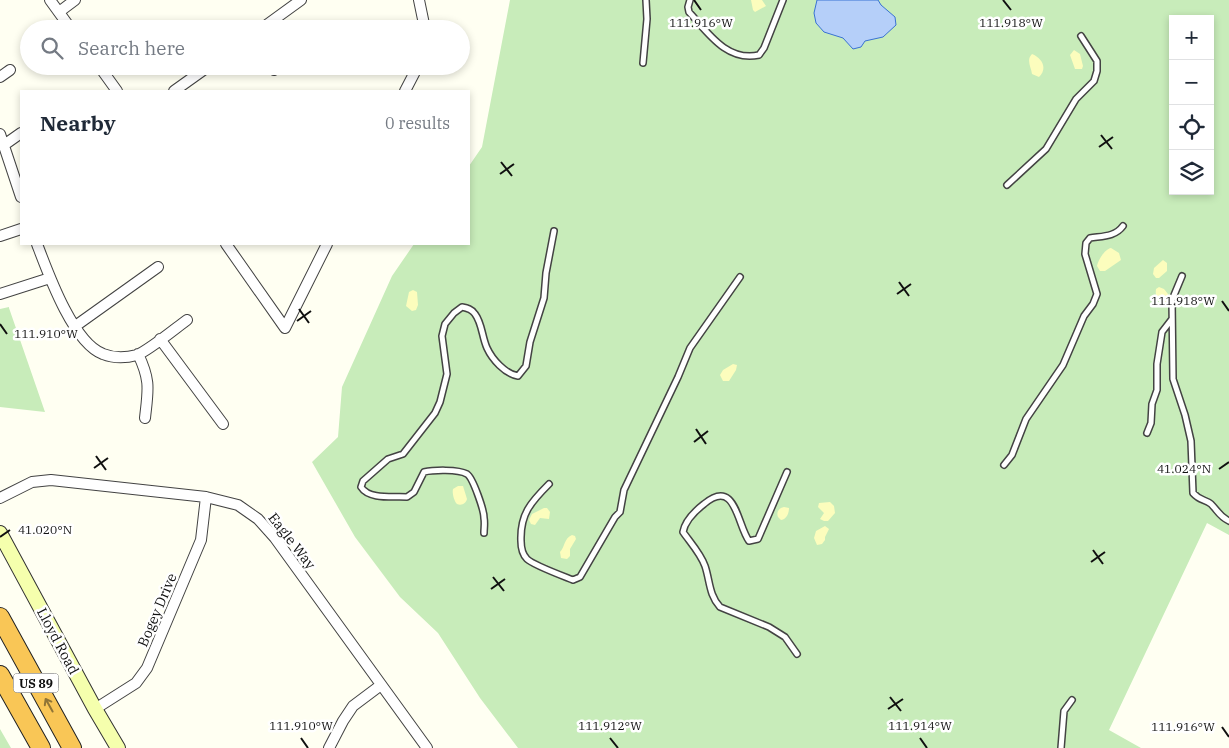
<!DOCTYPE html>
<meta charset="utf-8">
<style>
body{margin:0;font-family:"IBM Plex Serif",serif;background:#f6f6f7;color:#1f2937}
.controls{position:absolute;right:15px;top:15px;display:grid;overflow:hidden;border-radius:0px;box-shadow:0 2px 8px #0003}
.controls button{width:45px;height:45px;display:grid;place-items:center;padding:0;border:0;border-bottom:1px solid #e0e1e3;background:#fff;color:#1f2937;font:25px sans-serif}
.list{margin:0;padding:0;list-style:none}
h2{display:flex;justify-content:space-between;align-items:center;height:65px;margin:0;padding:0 20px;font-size:21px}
h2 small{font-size:16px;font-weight:400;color:#747a83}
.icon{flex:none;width:28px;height:28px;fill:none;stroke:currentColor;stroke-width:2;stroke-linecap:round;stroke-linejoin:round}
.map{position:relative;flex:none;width:1229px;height:748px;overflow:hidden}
.search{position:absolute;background:#fff;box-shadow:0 2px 8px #0003;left:20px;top:20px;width:450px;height:55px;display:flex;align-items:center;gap:12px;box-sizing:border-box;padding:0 18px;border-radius:28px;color:#747a83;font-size:19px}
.panel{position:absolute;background:#fff;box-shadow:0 2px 8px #0003;left:20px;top:90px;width:450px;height:155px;border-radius:0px}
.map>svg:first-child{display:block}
.green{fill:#c8ecba;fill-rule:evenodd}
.sand{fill:#fcfdbd}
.water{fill:#b5cff9;stroke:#3972d3}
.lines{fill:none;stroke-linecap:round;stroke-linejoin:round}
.lane-casing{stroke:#434343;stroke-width:8}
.street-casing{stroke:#434343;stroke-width:12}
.secondary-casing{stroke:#323232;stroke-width:16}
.highway-casing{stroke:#212121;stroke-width:20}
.lane{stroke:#fff;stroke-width:5}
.street{stroke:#fff;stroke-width:10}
.secondary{stroke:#f5ffad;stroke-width:14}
.highway{stroke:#f9c656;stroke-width:18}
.oneway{stroke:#907436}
.ticks{fill:none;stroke:#101010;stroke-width:2}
.labels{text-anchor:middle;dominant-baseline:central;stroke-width:5;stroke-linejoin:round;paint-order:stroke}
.shield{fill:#fff;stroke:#585858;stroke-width:1}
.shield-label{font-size:12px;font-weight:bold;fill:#101010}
.street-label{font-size:14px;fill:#101010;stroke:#fff}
.ticks-label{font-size:12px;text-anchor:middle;fill:#101010;stroke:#fff;stroke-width:5;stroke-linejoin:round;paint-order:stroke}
</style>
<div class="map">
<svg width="1229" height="748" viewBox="0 0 1229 748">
<rect width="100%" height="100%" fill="#fffff2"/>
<path class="green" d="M510 0H1229V535L1207 523 1109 730 1141 748H518L480 698 438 633 400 597 355 537 312 462 338 437 342 387 392 276 414 244H469V166L482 147ZM1173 19H1210V191H1173Z
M9 307V308L45 412 0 407V309Z
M0 729 11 748H0Z"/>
<path class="sand" d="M751 0H762L766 6 755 12 753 10Z
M1074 50 1080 54 1083 66 1082 69H1075L1070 55Z
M1032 54C1042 58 1048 68 1039 77L1032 74C1031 67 1026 60 1032 54Z
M1111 248 1119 253 1121 260 1105 271H1100L1097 266C1098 260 1105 249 1111 248Z
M1163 260 1167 263V271L1159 278H1156L1153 274 1154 268Z
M1159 287 1164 289 1168 294 1167 300 1164 304C1157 302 1155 295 1156 289Z
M413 290 417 292 418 305 416 310 412 311 406 306 409 292Z
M733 364 737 365 736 370 729 381H723L720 375 723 370Z
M458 486H463L467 499C466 503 462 506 457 504 454 501 452 493 453 489Z
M819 503 830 502 834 506 835 513 828 521H824L820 519 824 513 818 507Z
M784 507 789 508C789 513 787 519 781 520L778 517C776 512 779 508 784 507Z
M544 508H547L550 512 549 519 540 518 535 525 531 524 529 520 532 514Z
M825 526 829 529 825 537V540L822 544 817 545 814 538 816 531Z
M572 535 575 536 576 539 570 549V556L567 559 561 558 560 552C565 547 564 538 572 535Z"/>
<path class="water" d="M817 0H878L881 5 895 17 896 25 883 37 865 41 861 47 853 49 843 38 824 32 816 23 814 13Z"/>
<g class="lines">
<defs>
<path id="lane" d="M690 0 688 7 689 12C708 33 727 62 759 55L764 48 783 0
M643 63 647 19 646 0
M1007 185 1046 149 1076 99 1094 81 1097 71V61L1081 36
M1182 276 1172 300 1173 379 1185 415 1191 441 1193 493C1200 501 1205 499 1211 504 1218 511 1219 516 1229 521
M1147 433 1151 423 1152 404 1157 390V364L1162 332 1172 319
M1004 465 1012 455 1026 419 1063 365 1084 316 1093 304 1097 294 1085 254 1086 243 1090 238C1102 236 1115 237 1123 226
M787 472 758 539 749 541C737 525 736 477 704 504 695 511 685 521 683 532 690 542 701 554 705 566 710 581 709 595 720 607L769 627 785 637 797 654
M549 484C531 502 520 514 521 541 521 548 522 554 527 559 533 565 563 576 573 580L580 577 615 517 620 512 624 490 678 377 690 348 740 277
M484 533C484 528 485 523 484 518 484 510 473 478 467 474 458 469 433 470 424 472L414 492 407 497C394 496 369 500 361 487L363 481 388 459 403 454 435 413 440 402 447 374 442 336 445 324 454 313 462 307C467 308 472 309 475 314 482 323 482 337 487 348 492 359 505 374 518 376L526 366 530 342 544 298 546 273 554 231
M1061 748 1064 711 1072 700"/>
<path id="street" d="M50 0 71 29
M419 0 425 29
M59 12 75 0
M261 29 301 0
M99 66 117 91
M268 66 274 70
M0 77 10 70
M174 91 209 66
M405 91 418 66
M0 134 21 197
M4 145 21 133
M0 236 21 229
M37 244C48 273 73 343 103 354 113 358 126 358 137 355 148 351 176 328 187 320
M226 244 285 328 327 244
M0 294 50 278
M74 327 158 267
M160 339 223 424
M138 354C151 381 148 390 145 418
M0 498 32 482 51 480 206 497 238 505 258 519 275 538 427 748
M95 709 136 683 147 668 201 540 206 497
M329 748 343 721 353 706 381 685"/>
<path id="secondary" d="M0 533 95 709 118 748"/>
<path id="highway" d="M0 617 72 748
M0 675 41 748"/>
</defs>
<use href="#lane" class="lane-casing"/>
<use href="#street" class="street-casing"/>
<use href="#secondary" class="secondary-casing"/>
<use href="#highway" class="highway-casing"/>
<use href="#lane" class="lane"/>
<use href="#street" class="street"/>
<use href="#secondary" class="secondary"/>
<use href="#highway" class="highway"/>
</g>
<defs><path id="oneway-shaft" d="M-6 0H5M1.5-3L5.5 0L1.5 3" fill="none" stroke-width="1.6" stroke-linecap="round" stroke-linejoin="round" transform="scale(1.25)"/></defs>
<use class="oneway" href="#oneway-shaft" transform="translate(49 705) rotate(-119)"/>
<path class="ticks" d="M694 0 701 10M1003 0 1011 10M1101 135 1112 149M1099 147 1113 137M501 162 512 176M500 174 514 164M899 282 909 296M897 294 911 284M1222 301 1229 311M299 309 309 323M297 321 311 311M0 324 7 334M696 429 706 444M694 442 708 431M96 456 106 470M94 468 108 458M1219 469 1229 462M0 537 10 530M1093 550 1103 564M1091 562 1105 552M493 577 504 591M491 589 505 579M890 697 901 711M888 709 903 699M1222 727 1229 737M301 738 308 748M610 738 618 748M920 738 927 748"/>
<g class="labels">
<rect class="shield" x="13.5" y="673.5" width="45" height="19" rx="4"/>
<g class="shield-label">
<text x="36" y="683">US 89</text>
</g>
<g class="street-label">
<text transform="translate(292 541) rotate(52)">Eagle Way</text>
<text transform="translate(157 610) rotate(-67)">Bogey Drive</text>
<text transform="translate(58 641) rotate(62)">Lloyd Road</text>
</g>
</g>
<g class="ticks-label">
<text x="701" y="27">111.916°W</text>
<text x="1011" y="27">111.918°W</text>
<text x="1183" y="305">111.918°W</text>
<text x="46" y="338">111.910°W</text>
<text x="1184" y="473">41.024°N</text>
<text x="45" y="534">41.020°N</text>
<text x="301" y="730">111.910°W</text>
<text x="610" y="730">111.912°W</text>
<text x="920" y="730">111.914°W</text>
<text x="1183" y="731">111.916°W</text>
</g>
</svg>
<div class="controls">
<button>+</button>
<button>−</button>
<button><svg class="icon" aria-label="locate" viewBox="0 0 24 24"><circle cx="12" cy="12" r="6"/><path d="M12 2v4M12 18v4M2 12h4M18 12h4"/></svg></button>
<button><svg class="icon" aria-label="layers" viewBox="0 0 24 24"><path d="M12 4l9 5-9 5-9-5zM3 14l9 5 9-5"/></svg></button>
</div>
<div class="search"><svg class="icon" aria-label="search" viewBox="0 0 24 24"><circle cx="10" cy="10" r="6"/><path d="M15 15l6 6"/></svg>Search here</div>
<section class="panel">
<h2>Nearby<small>0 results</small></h2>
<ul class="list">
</ul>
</section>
</div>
